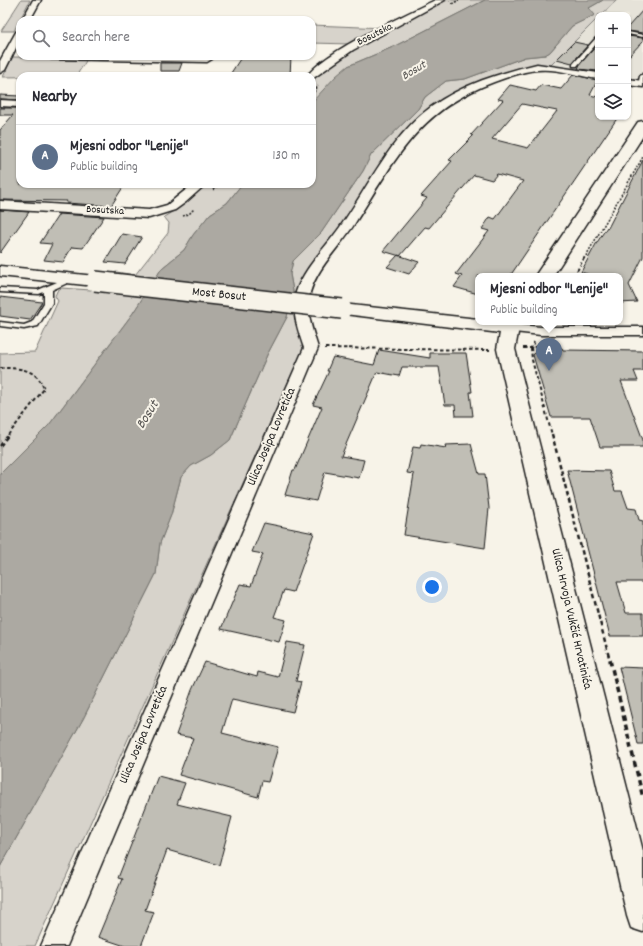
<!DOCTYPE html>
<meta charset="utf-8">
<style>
body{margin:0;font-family:Dekko,sans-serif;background:#f2f2f3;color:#2b2b33}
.controls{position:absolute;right:12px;top:12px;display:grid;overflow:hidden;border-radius:8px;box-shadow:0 1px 3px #0004}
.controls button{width:36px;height:36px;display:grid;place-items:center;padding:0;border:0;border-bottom:1px solid #e1e1e2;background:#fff;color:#2b2b33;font:20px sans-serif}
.you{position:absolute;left:432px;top:587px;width:14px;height:14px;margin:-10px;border:3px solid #fff;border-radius:50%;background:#1a73e8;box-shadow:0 0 0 6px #1a73e833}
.badge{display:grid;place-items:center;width:26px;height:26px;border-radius:50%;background:#c8321e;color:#fff;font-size:13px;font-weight:700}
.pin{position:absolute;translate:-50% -33px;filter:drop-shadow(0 1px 2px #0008)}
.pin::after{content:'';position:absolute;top:21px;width:14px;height:12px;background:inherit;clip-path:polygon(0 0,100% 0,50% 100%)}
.popup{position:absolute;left:475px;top:273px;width:148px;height:52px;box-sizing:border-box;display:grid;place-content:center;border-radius:8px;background:#fff;filter:drop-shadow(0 1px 3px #0005);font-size:13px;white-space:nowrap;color:#7c7c81}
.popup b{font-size:15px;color:#2b2b33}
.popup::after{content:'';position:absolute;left:50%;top:100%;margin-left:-8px;border:8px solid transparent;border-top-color:#fff}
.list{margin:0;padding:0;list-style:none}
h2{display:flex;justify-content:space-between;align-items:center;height:52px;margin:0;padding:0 16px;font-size:17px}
h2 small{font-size:13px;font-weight:400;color:#7c7c81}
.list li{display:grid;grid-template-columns:26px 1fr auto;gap:12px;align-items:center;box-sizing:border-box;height:64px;padding:0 16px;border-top:1px solid #e1e1e2}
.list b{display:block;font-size:15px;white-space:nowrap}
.list p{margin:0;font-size:13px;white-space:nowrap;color:#7c7c81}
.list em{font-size:13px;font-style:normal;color:#7c7c81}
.icon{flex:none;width:22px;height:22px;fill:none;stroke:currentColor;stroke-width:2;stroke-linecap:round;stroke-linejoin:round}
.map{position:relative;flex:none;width:643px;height:946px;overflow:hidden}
.search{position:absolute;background:#fff;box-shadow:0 1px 3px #0004;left:16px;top:16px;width:300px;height:44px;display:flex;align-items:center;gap:10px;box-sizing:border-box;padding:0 14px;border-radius:12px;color:#7c7c81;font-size:15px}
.panel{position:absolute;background:#fff;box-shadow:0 1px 3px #0004;left:16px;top:72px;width:300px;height:116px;border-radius:12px}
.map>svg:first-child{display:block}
.built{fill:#e6e3d9}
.green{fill:#d7d3cb;stroke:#7a7874}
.water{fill:#aca9a2;stroke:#72716c}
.building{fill:#c0beb5;stroke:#1c1c1c;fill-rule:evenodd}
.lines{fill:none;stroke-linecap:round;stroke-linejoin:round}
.lane-casing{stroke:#1c1c1c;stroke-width:3}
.street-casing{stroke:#1c1c1c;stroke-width:3}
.secondary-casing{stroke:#1c1c1c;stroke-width:3}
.path-far3{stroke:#1c1c1c;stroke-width:1.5;stroke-dasharray:2 1.5;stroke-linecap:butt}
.path-far2{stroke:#1c1c1c;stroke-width:2;stroke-dasharray:3.5 2.5;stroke-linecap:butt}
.path-far1{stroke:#1c1c1c;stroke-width:2.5;stroke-dasharray:4.5 3;stroke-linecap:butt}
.path{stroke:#1c1c1c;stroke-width:3.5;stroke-dasharray:5.5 4;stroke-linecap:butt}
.lane{fill:#f7f3e8;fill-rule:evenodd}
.street{fill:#f7f3e8;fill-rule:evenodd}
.secondary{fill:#f7f3e8;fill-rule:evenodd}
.secondary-bridge-casing{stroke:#1c1c1c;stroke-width:22;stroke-linecap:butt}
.secondary-bridge{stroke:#f7f3e8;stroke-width:19}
.labels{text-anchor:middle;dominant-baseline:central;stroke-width:4;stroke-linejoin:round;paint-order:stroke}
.far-street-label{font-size:11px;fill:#1c1c1c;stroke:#f7f3e8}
.far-water-label{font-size:12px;font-style:italic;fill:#565452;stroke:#f7f3e8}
.street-label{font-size:13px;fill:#1c1c1c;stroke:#f7f3e8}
.water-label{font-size:14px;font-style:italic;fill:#565452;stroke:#f7f3e8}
</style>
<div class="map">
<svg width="643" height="946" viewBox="0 0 643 946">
<rect width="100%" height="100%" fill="#f7f3e8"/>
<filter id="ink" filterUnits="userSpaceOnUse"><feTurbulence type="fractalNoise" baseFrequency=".025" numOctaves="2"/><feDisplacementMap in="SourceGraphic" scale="8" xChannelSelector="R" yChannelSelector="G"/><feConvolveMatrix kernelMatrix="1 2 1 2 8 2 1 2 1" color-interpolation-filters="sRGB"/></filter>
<g filter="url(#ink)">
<path class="built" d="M617 0H643V82L628 79V15H601Z
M598 18V74L551 65Z"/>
<path class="green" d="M21 0H30L14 31H1Z
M444 0H485L393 47 348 66 312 103V80L330 63Z
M603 0H617L601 15H598V18L551 65 528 67 433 108 303 277 305 345 35 946H0V867L83 719 156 574 160 543 171 515 181 477 191 466 211 455 230 440 267 355 287 317 293 291 290 274 293 261 321 233 363 171 371 155 418 109 425 97 446 81 465 79 525 57 545 55 550 52 572 26 594 15 589 8Z
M312 25 385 28 350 44 312 43Z
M12 57 88 58 76 76 3 77Z
M205 184H242L227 203 210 214 193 235 184 250 162 268 133 313 49 425 0 474V353L35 352 58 301 55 296 57 291 61 288 91 290 116 272 135 275 168 233 169 223 164 217 183 205Z"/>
<path class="water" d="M485 0H603L589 8 595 15 572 26 550 52 545 55 525 57 465 79 446 81 425 97 418 109 371 155 363 171 321 233 293 261 290 274 293 291 287 317 267 355 230 440 211 455 191 466 181 477 171 515 160 543 156 574 83 719 0 867V474L49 425 133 313 162 268 184 250 193 235 210 214 227 203 242 184H312V102L336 76 348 66 393 47Z"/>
<path class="building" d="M643 10V33L628 31V27Z
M628 36 643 38V41L628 57Z
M574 42 588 45 572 63 557 59Z
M598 44V71L578 69 580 64Z
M242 56H291L290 76H229Z
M160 63H182L179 71H160Z
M573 75 598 80 590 95 598 97V117H618L510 276H478V294L454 287 462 276 456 274 489 231 482 229 490 217 495 219 523 181 497 174 492 180 474 175 429 228 425 227 400 256 383 251 427 198 421 196 452 161 449 160 473 136 471 135 503 100 498 99 510 85 536 91 541 85 561 89ZM522 104 557 111 528 148 492 139Z
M0 95 20 96V100L0 99Z
M0 108H20V184H125L111 206 66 203 67 201 0 200V130L13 115H0Z
M643 160V257L629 285 637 302 620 303V276H593L581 272 596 244 607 227 608 228Z
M0 210 29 212 0 253Z
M59 214 104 217 83 248 72 247 63 262 44 260 52 244 40 243Z
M122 234 142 237 125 264 105 262Z
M398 255 419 262 409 274 387 267Z
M0 297 42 302 30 320 0 316Z
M539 348H562L563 350 643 351V371H634L638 381H621L643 440V447H600L590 417H551L533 355Z
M379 350 430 358V353H466L472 392H470L473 416H456L455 405H445L439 367H402L399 376 377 372 341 456 364 460 359 478 325 472 316 501 285 495 293 470H295L322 407 313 405 329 371H327L333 357 374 365Z
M421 444 446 448 445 445 471 444 479 474H485L489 508 485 548 404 535 414 474 407 473 413 447 420 448Z
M567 470 609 471 615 491H622L628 508 636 509 639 520 643 521V582H617L626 613H643V636H610Z
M264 523 314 533 293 592 284 590 274 617 286 620 279 642 221 629 240 584 251 586 263 554 252 552Z
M287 642 305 645 296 681 301 682 293 712 232 699 222 733 278 747 268 782 262 781 258 797 179 775 193 738 176 735 192 690 205 662 257 677 258 672 278 677Z
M619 667 643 668V744H638Z
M158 776 185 783 177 804 232 817 219 865 167 850 145 910 154 912 141 946H125L98 937 122 879 118 878Z"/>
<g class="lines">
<defs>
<path id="lane" d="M628 32 643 35V37L628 34Z
M596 38H598V42L577 66H573V64Z
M643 74V81H639L640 76Z
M69 277H72L76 279 52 290V303L38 326 24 329 0 326V322L24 325 32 322 44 303V292L39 294 0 292V288L38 290Z"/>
<path id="street" d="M33 0H41L30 20H22Z
M435 0H445L353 50 312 79V76H307C328 49 402 17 435 0Z
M20 29V40L5 70 0 73V61L16 32Z
M46 56H207L212 59 207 62 51 59Z
M537 64 598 73V79C579 76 557 68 538 70 523 71 508 77 494 82 418 110 396 159 355 223 339 249 308 275 308 307 309 321 314 335 318 348L67 946H41L304 348C298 330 291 311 296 292 304 268 326 247 340 227 369 186 390 137 431 107 463 84 500 73 537 64Z
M628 79 643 81V87L628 85Z
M0 100 20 101V107L0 106Z
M193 184H206L186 202 175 210 149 218 0 209V201L149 210 167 205Z
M510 324 541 327H643V335H541L505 331 503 328 505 325Z"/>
<path id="secondary" d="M643 121V136L553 276H535L638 122Z
M0 266 95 276 101 277 104 281 101 285 95 286 0 276Z
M342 304 478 319V322H523L519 328 515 349 643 851V932L631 928 627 916 497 349 500 333 336 313 333 309 336 305Z"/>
</defs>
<use href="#lane" class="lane-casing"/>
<use href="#street" class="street-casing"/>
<use href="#secondary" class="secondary-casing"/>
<path class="path-far3" d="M452 4 459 0
M312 95 318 86
M213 190 219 184
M183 216 189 214 194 209
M586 256 643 157"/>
<path class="path-far2" d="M574 276 586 255
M543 345 531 348 532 360 552 435
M325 348 490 350
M523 348H531L534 342
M0 368C19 368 37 368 44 389L8 435"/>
<path class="path-far1" d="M552 434 610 661
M0 446 9 434"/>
<path class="path" d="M610 660 643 798"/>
<use href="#lane" class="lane"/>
<use href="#street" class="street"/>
<use href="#secondary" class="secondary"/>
<defs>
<path id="secondary-bridge" d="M95 281 342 309"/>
</defs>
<use href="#secondary-bridge" class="secondary-bridge-casing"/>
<use href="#secondary-bridge" class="secondary-bridge"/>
</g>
</g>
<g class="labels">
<g class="far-street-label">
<text transform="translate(375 35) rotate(-27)">Bosutska</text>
<text transform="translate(105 211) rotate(3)">Bosutska</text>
</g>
<g class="far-water-label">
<text transform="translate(414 71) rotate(-31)">Bosut</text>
</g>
<g class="street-label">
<text transform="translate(219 295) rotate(6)">Most Bosut</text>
<text transform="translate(272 437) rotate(-67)">Ulica Josipa Lovretića</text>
<text transform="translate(571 619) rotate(77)">Ulica Hrvoja Vukčić Hrvatinića</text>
<text transform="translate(144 735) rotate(-67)">Ulica Josipa Lovretića</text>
</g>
<g class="water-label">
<text transform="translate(148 415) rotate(-58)">Bosut</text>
</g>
</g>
</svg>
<div class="controls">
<button>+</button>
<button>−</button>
<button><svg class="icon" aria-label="layers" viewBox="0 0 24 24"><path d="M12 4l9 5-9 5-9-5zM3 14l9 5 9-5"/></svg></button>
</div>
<div class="you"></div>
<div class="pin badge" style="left:549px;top:371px;background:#5c6f8a">A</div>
<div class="popup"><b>Mjesni odbor &quot;Lenije&quot;</b>Public building</div>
<div class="search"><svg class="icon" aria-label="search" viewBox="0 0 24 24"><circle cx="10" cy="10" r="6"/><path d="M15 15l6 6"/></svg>Search here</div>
<section class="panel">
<h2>Nearby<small></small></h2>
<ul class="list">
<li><span class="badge" style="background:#5c6f8a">A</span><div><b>Mjesni odbor &quot;Lenije&quot;</b><p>Public building</p></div><em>130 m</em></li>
</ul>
</section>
</div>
